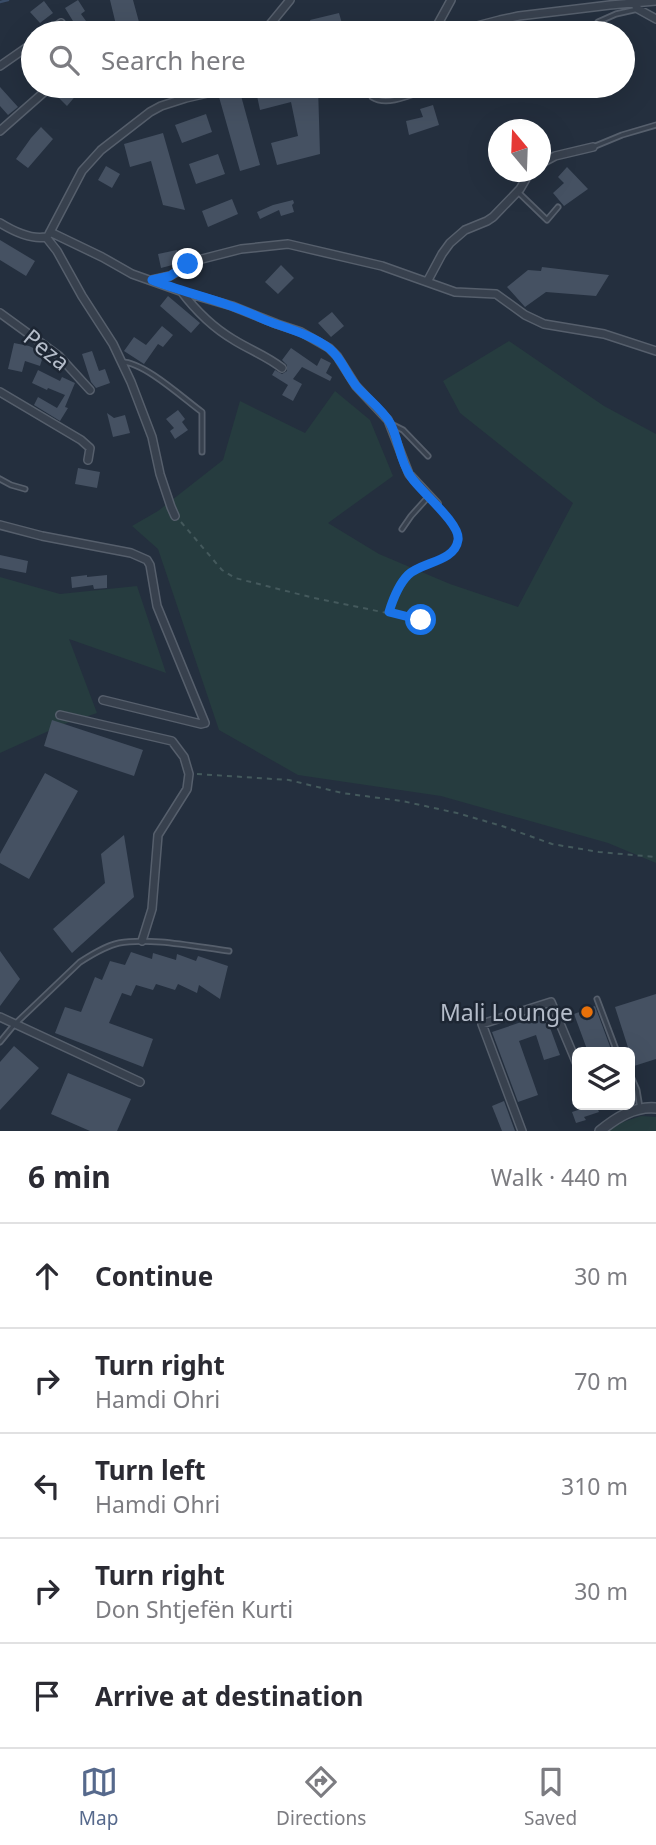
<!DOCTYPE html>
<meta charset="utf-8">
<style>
body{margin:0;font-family:"Noto Sans",sans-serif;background:#f7f7f7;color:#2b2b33}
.controls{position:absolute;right:21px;bottom:21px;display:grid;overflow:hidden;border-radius:10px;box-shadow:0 7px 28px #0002}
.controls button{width:63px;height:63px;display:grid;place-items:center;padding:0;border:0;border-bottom:2px solid #e1e1e2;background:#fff;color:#2b2b33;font:35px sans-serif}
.compass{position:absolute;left:488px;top:119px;width:63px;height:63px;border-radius:50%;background:#fff;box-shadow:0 7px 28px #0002;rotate:341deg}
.stop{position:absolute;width:21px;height:21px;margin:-16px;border:5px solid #1a73e8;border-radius:50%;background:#fff}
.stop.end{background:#1a73e8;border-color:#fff;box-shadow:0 2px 7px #0008}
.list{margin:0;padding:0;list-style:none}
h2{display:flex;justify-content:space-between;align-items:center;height:91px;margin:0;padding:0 28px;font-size:30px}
h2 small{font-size:23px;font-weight:400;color:#7c7c81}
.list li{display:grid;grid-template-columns:46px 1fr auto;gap:21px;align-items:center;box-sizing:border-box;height:105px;padding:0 28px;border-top:2px solid #e1e1e2}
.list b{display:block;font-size:26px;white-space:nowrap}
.list p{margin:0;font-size:23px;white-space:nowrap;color:#7c7c81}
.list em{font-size:23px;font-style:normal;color:#7c7c81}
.icon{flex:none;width:38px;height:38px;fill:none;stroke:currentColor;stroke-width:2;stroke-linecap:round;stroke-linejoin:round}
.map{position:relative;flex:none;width:656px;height:1131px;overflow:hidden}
.search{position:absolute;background:#fff;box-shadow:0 7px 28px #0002;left:21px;right:21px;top:21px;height:77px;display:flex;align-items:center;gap:18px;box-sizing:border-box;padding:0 24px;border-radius:38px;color:#7c7c81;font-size:26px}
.sheet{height:616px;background:#fff}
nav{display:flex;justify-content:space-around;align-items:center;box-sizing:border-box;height:98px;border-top:2px solid #e1e1e2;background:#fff;font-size:19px;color:#7c7c81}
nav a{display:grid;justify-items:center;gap:4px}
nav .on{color:#56698c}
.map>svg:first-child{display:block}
.green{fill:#263c3f}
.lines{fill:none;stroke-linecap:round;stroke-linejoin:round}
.stream{stroke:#394c67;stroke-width:2.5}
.building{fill:#455162}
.service-casing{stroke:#565f6c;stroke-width:7}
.minor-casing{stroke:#565f6c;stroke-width:10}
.tertiary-casing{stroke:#565f6c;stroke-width:12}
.path{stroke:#44595c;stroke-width:2;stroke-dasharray:5 5;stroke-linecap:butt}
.service{stroke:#38414e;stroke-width:3.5}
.minor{stroke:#38414e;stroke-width:7}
.tertiary{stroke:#38414e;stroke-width:9}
.route{stroke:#1a73e8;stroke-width:9}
.food-dot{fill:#e8710a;stroke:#1d2633;stroke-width:2.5}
.labels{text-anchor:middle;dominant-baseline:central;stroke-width:5;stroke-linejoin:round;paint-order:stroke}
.street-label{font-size:23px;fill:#b4bcc9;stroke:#1d2633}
.poi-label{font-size:23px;fill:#b4bcc9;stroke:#1d2633;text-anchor:end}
</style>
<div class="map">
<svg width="656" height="1131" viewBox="0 0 656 1131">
<rect width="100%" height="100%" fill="#242f3e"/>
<path class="green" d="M509 341 604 406 656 434V863L608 843 441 796 298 775 219 730 158 549 132 526 158 511 223 460 240 401 305 433 335 391 370 420 393 476 328 523 379 554 450 584 518 607 573 503 460 413 443 381Z
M0 577 60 594 137 586 166 673 69 639 97 713 64 724 0 753Z
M641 1116 656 1117V1131H605L617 1124Z"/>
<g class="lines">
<path class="stream" d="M0 2 8 0"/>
</g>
<path class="building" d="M78 0 85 11 81 14 91 28 84 33H79L74 27 76 26 65 8Z
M110 0H133L142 33H118Z
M44 1 53 13 40 23 30 12Z
M339 13 343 27 320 33H313L310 20Z
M68 86H84L67 106 58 97Z
M277 86H318L320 154 277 165 271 143 298 136 291 102 260 110 256 91Z
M0 87 18 107 8 115 0 106Z
M240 92 260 165 240 171 219 97Z
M433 105 439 125 409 135 406 121 423 117 420 109Z
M206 114 212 132 182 143 175 125Z
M41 127 53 139 28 168 16 159 31 138Z
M163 133 185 210 163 205 151 161 130 167 124 144Z
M218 154 225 174 196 184 189 164Z
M106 166 120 174 112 188 98 180Z
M567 167 588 189 564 206 553 193 564 183 558 177Z
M232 199 238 214 208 227 202 211Z
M293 200 294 203 292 205 294 212 281 216 279 210 260 219 257 212 273 205Z
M0 240 35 261 26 276 0 260Z
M177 250 180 263 161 268 158 254Z
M281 265 294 278 278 294 265 282Z
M542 267 609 275 596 296 546 292 525 307 507 287 528 270 541 271Z
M168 296 200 323 191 333 160 306Z
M332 312 344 326 331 337 318 323Z
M162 326 173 335 163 347 158 344 144 364 124 351 134 337 146 345Z
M14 343 29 346 44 353 40 366 25 361 22 372 8 369Z
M291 348 317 366 321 358 331 363 326 373 332 377 330 381 302 367 293 379 302 384 293 401 282 395 288 385 272 375 275 370 282 374 287 371V365L282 360Z
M92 351 99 371 105 369 110 383 96 388 91 382 82 354Z
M38 370 60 381 62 377 75 383 65 407 68 408 60 421 34 405 38 397 57 408 65 395 48 388 47 390 32 383Z
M178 410 185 419 182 422 188 430 175 439 170 431 174 428 166 419Z
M107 413 114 418 125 415 130 433 113 437Z
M78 468 100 472 97 488 75 484Z
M0 555 28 561 26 573 0 568Z
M87 575V577L107 575V588L94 589 93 585 72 588 71 577Z
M52 720 143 750 134 776 44 746Z
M45 773 78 791 29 879 0 863V854Z
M124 835 134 897 72 953 53 929 105 883 101 854Z
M0 951 20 979 0 1006Z
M131 952 152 959 153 953 176 960 177 954 196 961 198 956 228 966 220 999 199 985 197 993 178 984 175 990 156 984 153 990 136 985 131 996 122 993 109 1023 153 1039 143 1067 55 1033 65 1007 81 1012 95 977 102 980 110 961 125 965Z
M656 994V1059L634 1066 615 1007Z
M595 1006 612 1052H588L574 1014Z
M545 1014 560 1055 544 1060 536 1035 519 1041 538 1095 518 1102 492 1032Z
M14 1046 39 1068 0 1110V1062Z
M68 1073 131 1099 117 1131H90L51 1114Z
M504 1101 515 1131H502L492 1106Z
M593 1105H596L599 1112 584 1117 586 1120 576 1123 572 1112Z"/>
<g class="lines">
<defs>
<path id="service" d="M598 22 616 14 638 9
M368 86 372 97C387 107 413 94 428 89
M593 147 622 135 656 125
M518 192 547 220 558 207
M122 362C144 362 184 399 202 412V452
M391 424 403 430 428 456
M0 479 11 485 25 489
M402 529 411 516 429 496
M597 999 617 1052
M0 1042 14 1025 80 962C91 955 105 946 119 943 149 937 197 947 229 951
M630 1074 637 1090 640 1108"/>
<path id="minor" d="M633 2 638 9 656 19
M47 33 61 23
M263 33 290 0
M433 33 451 0
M450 33 500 20 519 16 610 5 656 1
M0 66 33 43
M0 131 51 86
M540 164 555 156 593 147
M0 223C13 231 30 240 46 237
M50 232 102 257 132 274 180 291 232 306 277 324 301 332 329 348 337 356 356 386 388 420 409 474 437 504
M49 234 82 171 101 150 150 112 161 106 186 98 238 86
M46 237 57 251 82 296 113 344 131 382 152 437 160 474 171 507 175 516
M152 280 170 276 198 260 241 249 288 244 382 266 455 292 496 294 525 315 544 324 604 334 656 351
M427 282 442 254 450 243 465 230 487 221 493 217 520 189 530 172
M181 291C196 311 212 327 234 340 250 350 267 356 282 368
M0 313 59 356 90 390
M0 392 81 440 90 448 88 460
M0 525 42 536 131 553 147 560 150 565 157 606 205 723 201 724 103 700
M60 715 172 741 184 757 189 774 187 789 158 835 152 909 142 941
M0 1017 140 1082
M522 1131 482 1024 551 1002 577 1064"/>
<path id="tertiary" d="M600 1131C616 1118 634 1106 656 1108"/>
</defs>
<use href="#service" class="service-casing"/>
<use href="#minor" class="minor-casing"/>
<use href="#tertiary" class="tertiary-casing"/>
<path class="path" d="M181 522 222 570 235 578 314 598 421 620
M389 612C393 600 397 586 406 576 417 564 467 557 458 533 455 525 446 517 441 510
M197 774 289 780 342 793 402 801 457 813 502 826 552 844 599 852 656 857"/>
<use href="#service" class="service"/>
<use href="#minor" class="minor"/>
<use href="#tertiary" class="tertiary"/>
</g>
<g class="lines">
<path class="route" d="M188 264 170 276 152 280C177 290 203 296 228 305 244 310 258 317 273 323 293 330 313 336 330 349 343 360 347 376 358 388 368 399 383 410 390 423 399 439 399 460 411 477 420 491 461 524 458 540 455 562 421 562 408 575 398 585 393 599 389 612L421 620"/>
</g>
<circle class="food-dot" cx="587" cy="1012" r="7"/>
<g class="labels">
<g class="street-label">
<text transform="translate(47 349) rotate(39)">Peza</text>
</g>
<g class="poi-label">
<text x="573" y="1012">Mali Lounge</text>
</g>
</g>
</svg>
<div class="controls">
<button><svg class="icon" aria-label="layers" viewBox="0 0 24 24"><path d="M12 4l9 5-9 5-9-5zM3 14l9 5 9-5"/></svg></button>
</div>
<svg class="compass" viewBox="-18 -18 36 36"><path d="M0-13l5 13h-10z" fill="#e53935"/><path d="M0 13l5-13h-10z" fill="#7c7c81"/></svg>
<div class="stop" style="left:421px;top:620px"></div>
<div class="stop end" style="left:188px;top:264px"></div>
<div class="search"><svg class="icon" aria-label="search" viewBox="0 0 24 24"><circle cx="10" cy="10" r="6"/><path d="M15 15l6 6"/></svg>Search here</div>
</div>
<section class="sheet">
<h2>6 min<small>Walk · 440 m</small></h2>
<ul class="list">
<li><svg class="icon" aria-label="ahead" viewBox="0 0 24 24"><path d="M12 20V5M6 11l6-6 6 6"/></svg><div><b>Continue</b></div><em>30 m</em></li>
<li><svg class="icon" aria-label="right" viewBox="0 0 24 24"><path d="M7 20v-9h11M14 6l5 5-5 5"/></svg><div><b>Turn right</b><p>Hamdi Ohri</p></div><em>70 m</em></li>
<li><svg class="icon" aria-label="left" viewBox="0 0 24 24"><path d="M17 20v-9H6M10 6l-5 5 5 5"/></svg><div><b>Turn left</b><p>Hamdi Ohri</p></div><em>310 m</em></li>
<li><svg class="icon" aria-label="right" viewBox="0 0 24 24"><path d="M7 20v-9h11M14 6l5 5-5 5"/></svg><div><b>Turn right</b><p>Don Shtjefën Kurti</p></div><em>30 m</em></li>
<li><svg class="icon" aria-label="arrive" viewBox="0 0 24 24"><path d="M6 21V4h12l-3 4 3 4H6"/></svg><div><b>Arrive at destination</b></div></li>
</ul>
</section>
<nav>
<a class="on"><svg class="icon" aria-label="map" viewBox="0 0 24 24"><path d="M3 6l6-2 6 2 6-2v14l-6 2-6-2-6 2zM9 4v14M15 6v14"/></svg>Map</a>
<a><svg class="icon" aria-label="directions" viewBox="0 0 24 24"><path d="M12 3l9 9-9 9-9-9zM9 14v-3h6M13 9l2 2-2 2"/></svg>Directions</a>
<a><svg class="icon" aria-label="saved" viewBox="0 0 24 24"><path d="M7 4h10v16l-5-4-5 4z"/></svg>Saved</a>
</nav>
